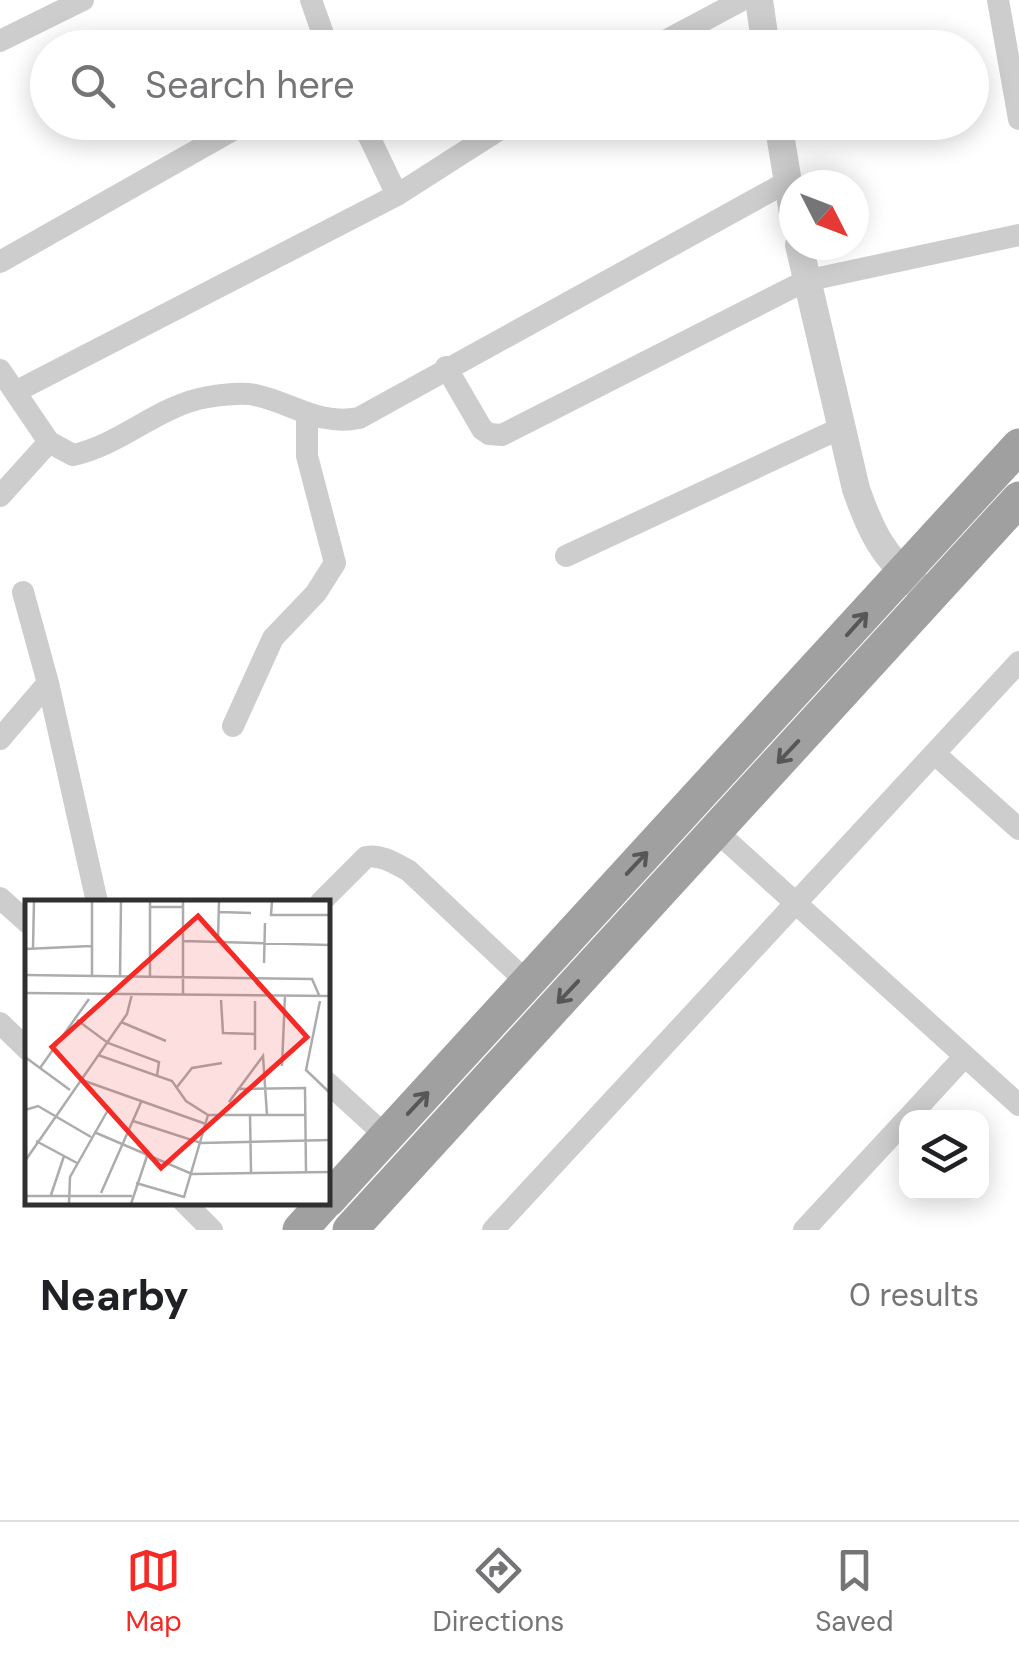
<!DOCTYPE html>
<style>
body{margin:0;font-family:"DM Sans",sans-serif;background:#f6f6f6;color:#202124}
.controls{position:absolute;right:30px;bottom:30px;display:grid;overflow:hidden;border-radius:20px;box-shadow:0 5px 25px #0003}
.controls button{width:90px;height:90px;display:grid;place-items:center;padding:0;border:0;border-bottom:2px solid #e0e0e0;background:#fff;color:#202124;font:50px sans-serif}
.compass{position:absolute;left:779px;top:170px;width:90px;height:90px;border-radius:50%;background:#fff;box-shadow:0 5px 25px #0003;rotate:132deg}
.list{margin:0;padding:0;list-style:none}
h2{display:flex;justify-content:space-between;align-items:center;height:130px;margin:0;padding:0 40px;font-size:42px}
h2 small{font-size:32px;font-weight:400;color:#757577}
.icon{flex:none;width:55px;height:55px;fill:none;stroke:currentColor;stroke-width:2;stroke-linecap:round;stroke-linejoin:round}
.map{position:relative;flex:none;width:1019px;height:1230px;overflow:hidden}
.search{position:absolute;background:#fff;box-shadow:0 5px 25px #0003;left:30px;right:30px;top:30px;height:110px;display:flex;align-items:center;gap:25px;box-sizing:border-box;padding:0 35px;border-radius:55px;color:#757577;font-size:38px}
.sheet{height:290px;background:#fff}
nav{display:flex;justify-content:space-around;align-items:center;box-sizing:border-box;height:140px;border-top:2px solid #e0e0e0;background:#fff;font-size:28px;color:#757577}
nav a{display:grid;justify-items:center;gap:5px}
nav .on{color:#f52925}
.map>svg:first-child{display:block}
.lines{fill:none;stroke-linecap:round;stroke-linejoin:round}
.minor{stroke:#cdcdcd;stroke-width:22}
.tertiary{stroke:#cdcdcd;stroke-width:28}
.trunk{stroke:#a0a0a0;stroke-width:35}
.oneway{stroke:#575757}
.inset-road{fill:none;stroke:#acacac;stroke-width:2.5}
.view{fill:#f52925;fill-opacity:0.15;stroke:#f52925;stroke-width:5}
.inset-edge{fill:none;stroke:#303030;stroke-width:5}
</style>
<div class="map">
<svg width="1019" height="1230" viewBox="0 0 1019 1230">
<rect width="100%" height="100%" fill="#fff"/>
<g class="lines">
<path class="minor" d="M311 0 328 48
M998 0 1019 119
M0 41 83 0
M652 48 742 0
M362 122 397 195
M0 262 247 122
M446 367 482 429 489 434 502 435 805 281 1019 235
M0 370 49 442 73 455C121 445 159 405 208 397 222 395 242 392 255 395 293 403 318 426 359 418L787 182
M15 392 397 195 511 122
M0 496 49 442
M566 556 843 427
M23 592 48 683 97 902
M233 726 273 638 316 593 335 563 307 456V415
M0 739 48 683
M935 754 1019 829
M716 831 1019 1105
M0 898 28 923
M321 902 366 857C381 854 396 864 409 871L528 983
M0 1023 28 1050
M328 1083 387 1137
M908 1118 965 1056
M184 1202 212 1230
M493 1230 1019 662
M804 1230 906 1120"/>
<path class="tertiary" d="M759 0 766 48
M778 122 794 219
M799 245 856 489C871 532 883 556 918 586"/>
<path class="trunk" d="M328 1200 1019 446
M300 1230 325 1202
M350 1230 1019 499"/>
</g>
<defs><path id="oneway-shaft" d="M-6 0H5M1.5-3L5.5 0L1.5 3" fill="none" stroke-width="1.6" stroke-linecap="round" stroke-linejoin="round" transform="scale(2.5)"/></defs>
<g class="oneway">
<use href="#oneway-shaft" transform="translate(857 624) rotate(-48)"/>
<use href="#oneway-shaft" transform="translate(788 752) rotate(133)"/>
<use href="#oneway-shaft" transform="translate(637 863) rotate(-47)"/>
<use href="#oneway-shaft" transform="translate(568 992) rotate(133)"/>
<use href="#oneway-shaft" transform="translate(418 1103) rotate(-47)"/>
</g>
<g transform="translate(25 900)">
<rect width="305" height="305" fill="#fff"/>
<path class="inset-road" d="M67 1V76M125 1V77M247 1 246 15H305M125 7H157M194 12 226 13M158 41 305 45M193 41 194 1M8 48 9 1M0 49 66 46M239 63 240 23M0 75 287 79 294 95M95 76 96 1M0 93 305 96M158 94V1M196 100 198 133 230 134M230 101V150M295 101 281 170 305 193M52 120 83 143 134 162 132 176M96 122 141 141M73 155 147 181 161 201 183 215H280M0 157 45 190M257 166 260 95M15 168 64 99M54 179 181 224M152 187 167 168 197 163M212 189 280 188 281 272M204 202 238 156 242 215M0 210 13 206 66 237M225 215 226 272M108 221 176 243 305 240M69 232 167 274 305 272M11 241 52 263M0 261 102 114 107 94M111 283 159 297 183 215M76 293 117 200M26 295 39 256M0 296H107M44 304 45 277 83 210M106 304 122 256"/>
<path class="view" d="M173 16 282 137 136 268 27 147Z"/>
<rect width="305" height="305" class="inset-edge"/>
</g>
</svg>
<div class="controls">
<button><svg class="icon" aria-label="layers" viewBox="0 0 24 24"><path d="M12 4l9 5-9 5-9-5zM3 14l9 5 9-5"/></svg></button>
</div>
<svg class="compass" viewBox="-18 -18 36 36"><path d="M0-13l5 13h-10z" fill="#e53935"/><path d="M0 13l5-13h-10z" fill="#757577"/></svg>
<div class="search"><svg class="icon" aria-label="search" viewBox="0 0 24 24"><circle cx="10" cy="10" r="6"/><path d="M15 15l6 6"/></svg>Search here</div>
</div>
<section class="sheet">
<h2>Nearby<small>0 results</small></h2>
<ul class="list">
</ul>
</section>
<nav>
<a class="on"><svg class="icon" aria-label="map" viewBox="0 0 24 24"><path d="M3 6l6-2 6 2 6-2v14l-6 2-6-2-6 2zM9 4v14M15 6v14"/></svg>Map</a>
<a><svg class="icon" aria-label="directions" viewBox="0 0 24 24"><path d="M12 3l9 9-9 9-9-9zM9 14v-3h6M13 9l2 2-2 2"/></svg>Directions</a>
<a><svg class="icon" aria-label="saved" viewBox="0 0 24 24"><path d="M7 4h10v16l-5-4-5 4z"/></svg>Saved</a>
</nav>
